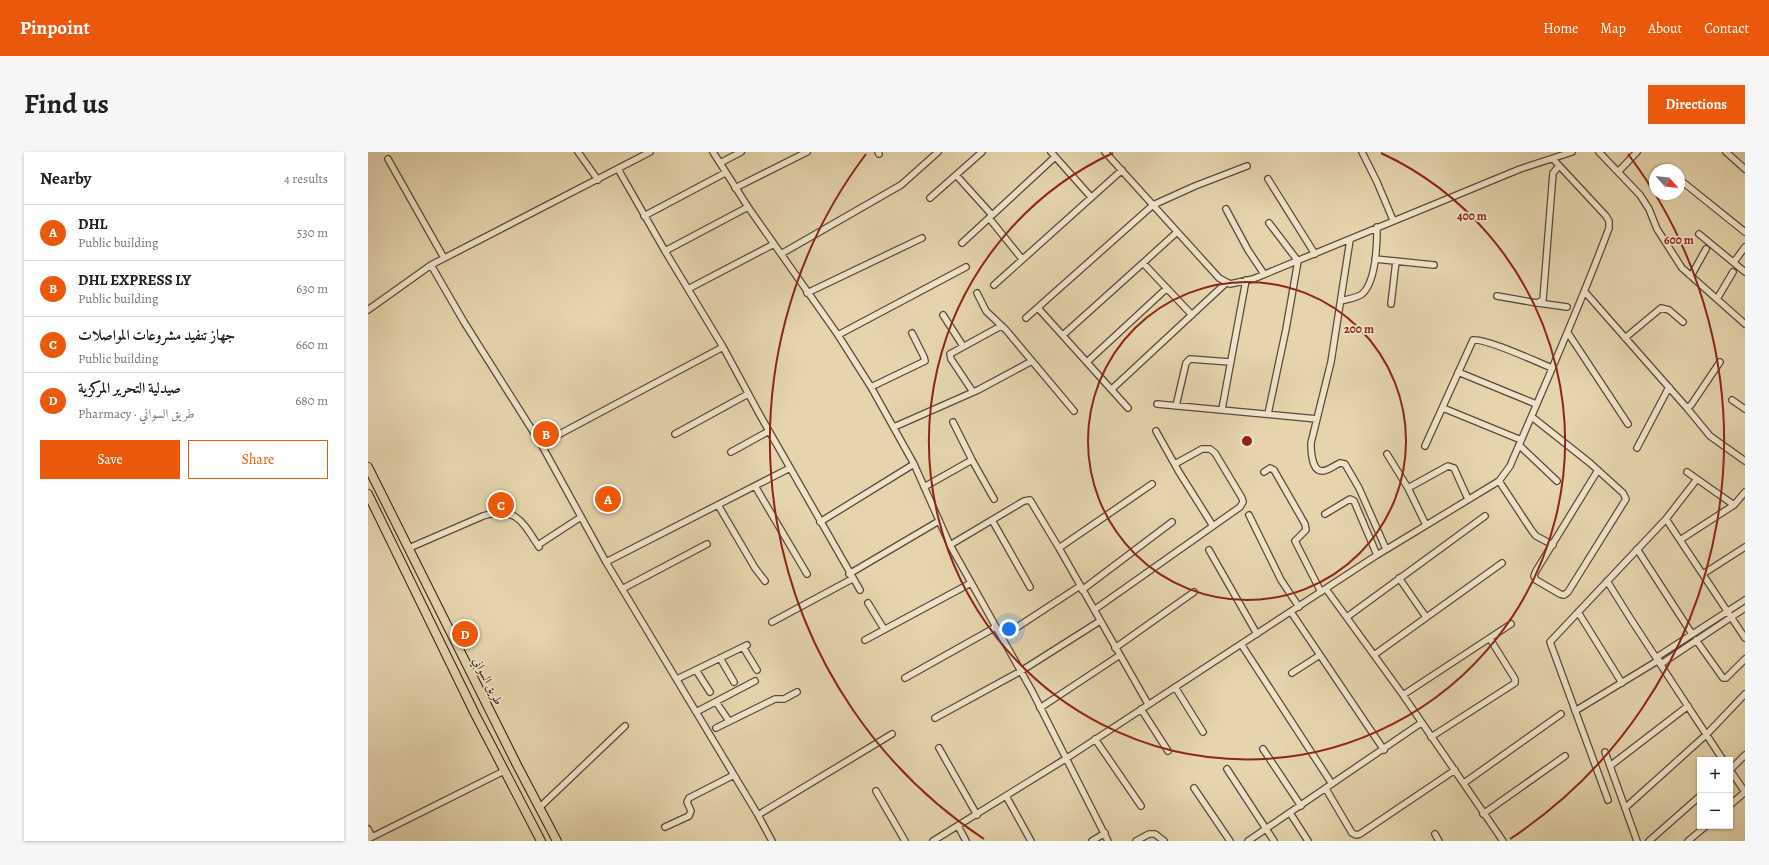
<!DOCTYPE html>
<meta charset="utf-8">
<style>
body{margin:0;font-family:Alegreya,Amiri,serif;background:#f6f6f6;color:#202124}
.controls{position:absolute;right:12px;bottom:12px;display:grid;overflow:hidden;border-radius:0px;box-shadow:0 1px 3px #0004}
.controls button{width:36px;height:36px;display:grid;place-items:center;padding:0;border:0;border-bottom:1px solid #e0e0e0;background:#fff;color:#202124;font:20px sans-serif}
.compass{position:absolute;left:1281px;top:12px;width:36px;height:36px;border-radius:50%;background:#fff;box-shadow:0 1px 3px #0004;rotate:117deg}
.you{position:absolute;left:641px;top:477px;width:14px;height:14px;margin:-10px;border:3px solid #fff;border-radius:50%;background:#1a73e8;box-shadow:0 0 0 6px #1a73e833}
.badge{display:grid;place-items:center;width:26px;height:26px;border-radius:50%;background:#ea580c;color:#fff;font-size:13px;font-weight:700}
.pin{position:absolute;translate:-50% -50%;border:2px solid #fff;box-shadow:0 1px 4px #0006}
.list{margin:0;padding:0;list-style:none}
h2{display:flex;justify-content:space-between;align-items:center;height:52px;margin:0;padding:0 16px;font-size:17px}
h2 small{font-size:13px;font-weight:400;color:#757577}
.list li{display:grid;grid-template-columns:26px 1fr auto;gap:12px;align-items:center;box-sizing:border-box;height:56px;padding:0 16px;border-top:1px solid #e0e0e0}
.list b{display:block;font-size:15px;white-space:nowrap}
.list p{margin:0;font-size:13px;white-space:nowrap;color:#757577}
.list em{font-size:13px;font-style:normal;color:#757577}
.actions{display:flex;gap:8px;padding:12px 16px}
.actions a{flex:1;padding:9px 0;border:1px solid #ea580c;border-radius:0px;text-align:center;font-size:14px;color:#ea580c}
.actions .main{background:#ea580c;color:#fff}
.map{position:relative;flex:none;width:1377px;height:689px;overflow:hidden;border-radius:0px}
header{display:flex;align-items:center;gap:24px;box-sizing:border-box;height:56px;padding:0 20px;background:#ea580c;color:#fff}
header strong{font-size:19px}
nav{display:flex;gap:22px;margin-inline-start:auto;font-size:14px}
.intro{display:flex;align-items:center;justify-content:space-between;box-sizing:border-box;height:96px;padding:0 24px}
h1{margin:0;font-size:28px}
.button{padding:10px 18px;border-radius:0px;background:#ea580c;color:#fff;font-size:14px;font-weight:700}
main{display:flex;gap:24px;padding:0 24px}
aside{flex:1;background:#fff;border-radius:0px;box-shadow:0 1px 3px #0004}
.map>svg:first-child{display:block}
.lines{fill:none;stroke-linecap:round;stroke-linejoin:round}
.minor-casing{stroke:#59493a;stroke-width:8}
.highway-casing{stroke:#2a1b14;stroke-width:10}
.minor{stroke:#eee3c9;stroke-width:5.5}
.highway{stroke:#e5d4ac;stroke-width:8}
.ring{fill:none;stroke:#8f2418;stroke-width:2}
.labels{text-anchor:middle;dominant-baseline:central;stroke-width:3.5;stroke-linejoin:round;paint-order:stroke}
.street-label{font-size:12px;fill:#2a1b14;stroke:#eee3c9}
.centre{fill:#8f2418;stroke:#eee3c9;stroke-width:2}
.ring-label{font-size:12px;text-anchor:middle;font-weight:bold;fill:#8f2418;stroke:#eee3c9;stroke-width:3.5;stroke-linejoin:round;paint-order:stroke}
</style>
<header>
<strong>Pinpoint</strong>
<nav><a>Home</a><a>Map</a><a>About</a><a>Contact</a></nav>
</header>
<div class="intro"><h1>Find us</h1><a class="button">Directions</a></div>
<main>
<aside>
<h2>Nearby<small>4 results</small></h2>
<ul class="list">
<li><span class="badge">A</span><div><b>DHL</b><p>Public building</p></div><em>530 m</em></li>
<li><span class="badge">B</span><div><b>DHL EXPRESS LY</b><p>Public building</p></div><em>630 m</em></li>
<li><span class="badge">C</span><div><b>جهاز تنفيد مشروعات المواصلات</b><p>Public building</p></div><em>660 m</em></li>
<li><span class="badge">D</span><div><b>صيدلية التحرير المركزية</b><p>Pharmacy · طريق السواني</p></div><em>680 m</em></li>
</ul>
<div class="actions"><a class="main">Save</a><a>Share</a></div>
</aside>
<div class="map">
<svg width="1377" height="689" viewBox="0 0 1377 689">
<rect width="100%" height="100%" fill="#e5d4ac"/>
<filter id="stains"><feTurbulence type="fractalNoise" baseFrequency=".005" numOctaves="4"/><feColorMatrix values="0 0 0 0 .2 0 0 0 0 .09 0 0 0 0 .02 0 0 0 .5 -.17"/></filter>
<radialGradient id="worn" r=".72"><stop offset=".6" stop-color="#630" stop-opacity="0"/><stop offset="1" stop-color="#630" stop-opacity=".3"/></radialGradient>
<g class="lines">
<defs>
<path id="minor" d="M210 0 230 28
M345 0 380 55 470 183 503 235 546 312 582 393 664 539 740 689
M510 0 511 2
M683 0 723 45
M737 0 851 126 862 132 885 127 1152 17 1204 0
M994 0 1009 30 1025 68
M1231 0 1272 43 1281 57 1289 77 1314 116 1377 172
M1358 0 1377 17
M20 7 76 106
M352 11 373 0
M250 17 297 99 355 195 393 265 492 438
M1299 17 1300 18
M1250 20 1269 0
M588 23 624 63
M900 27 947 102
M1311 27 1377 80
M367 36 439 0
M562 46 614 0
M858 57 880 98 896 122
M276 64 357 21
M621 66 654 107
M809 80 775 111 824 163
M1331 82 1377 120
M982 88 963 210 943 291C943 299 944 319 954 319 960 319 967 313 972 311L977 312 991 336 1018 397
M594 91 687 5
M297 99 380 55
M413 102 533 33 570 0
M1007 107 1066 113
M1366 110 1377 95
M63 113 96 170 173 292 238 410 390 663 404 689
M1323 124 1338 97
M626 133 754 18
M320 137 406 92
M1217 140 1319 256 1323 253 1352 210
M439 141 554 86
M609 141 618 159 638 178 706 259
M1129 144 1169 151 1175 148 1185 21 1191 14
M1349 147 1365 120
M973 149C979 147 989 146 994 142 1008 130 1009 93 1009 75
M1170 151 1199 155
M1023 152 1028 109
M670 156 760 256
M0 158 63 113 282 0
M575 163 595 194
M658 166 785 53 827 34 879 14
M1200 181 1260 272
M470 183 598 115
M695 183 775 111
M1257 186 1293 156 1301 158 1315 170
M719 210 799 136
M1090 220 1168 252
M503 235 557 209 556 205 544 181
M744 237 858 131
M605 240 583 207 582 202 633 174
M1364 248 1377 257
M789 252 949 267
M808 254 818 211 822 207 862 210
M1075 256 1153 288
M1319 256 1342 284 1377 309
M854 257 878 128
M900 262 918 177 930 109 901 71
M1164 265 1222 311 1255 341 1258 347 1200 440 1196 443 1192 442 1168 428 1166 424 1168 419 1230 318
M585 270 604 308 626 347
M526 275 610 238 664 209
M788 279 811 320 845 374
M307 282 380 242
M173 292 355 195
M1151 293 1189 329
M1057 294 1105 188C1118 186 1169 210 1184 216
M1269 296 1301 235
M363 300 401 279
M1019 302 1040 336 1058 373
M896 320 902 316 906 318 937 372 938 378 927 389 953 440
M1319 320 1366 353
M1131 329 1164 379 1168 384 1185 393
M387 334 439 422
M556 335 604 308
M1040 336 1080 314 1086 316 1100 347
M350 353 387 416 397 429
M957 362 982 347 986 349 1009 403
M881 363 913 428 931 455
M1298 367 1377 486
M624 368 662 435
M452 370 546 312
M1312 388 1366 353 1377 340
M170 393 213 365
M582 393 656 349 662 348 691 396 780 552
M41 396 115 364C148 354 154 369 171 395
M691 396 784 332
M1269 397 1324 482
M841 398 889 482
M238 410 422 316
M481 422 571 369
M1335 422 1377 395
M1031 426 1058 465
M1239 429 1264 469 1355 608
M254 437 339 392
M958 437 1035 543 1135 689
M714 438 804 370
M500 451 516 477
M726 458 872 355 875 350 874 346 847 301 842 297H834L807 312
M923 460 1016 598
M1210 460 1254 531
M979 465 1117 364
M404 470 484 427
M634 485 712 434
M497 488 603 431
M1328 488 1355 526H1358L1377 507
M873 492 964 632
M375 495 389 518
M747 496 826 440
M1006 503 1134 411
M1289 505 1377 448
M352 506 366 530
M1293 512 1377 456
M328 518 342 540
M924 521 952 503
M537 526 628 475
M309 527 379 493
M807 535 835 580
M1035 543 1143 472
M348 550 361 569
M672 556 752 503
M773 557 800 599
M1207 559 1291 508
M328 560 387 529
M567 566 653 519 732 469
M348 576 407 547H416L429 540
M1063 585 1147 531V527L1122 487
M727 587 773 654
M571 596 609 663
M895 597 933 654
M1237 600 1269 689
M1242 614 1320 554
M859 617 906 689
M1362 618 1377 640
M1362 618 1377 603
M1096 631 1193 562
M826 636 862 689
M958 637 984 681 988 683 992 682 1087 618
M508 639 537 689
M638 644 663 689
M1240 648 1182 490 1298 367 1329 327
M1362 653 1377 640
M171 656 257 574
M1257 656 1339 582 1377 542
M922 661 940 689
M1115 662 1197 604
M390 663 524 582
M590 674 598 689
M297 675 321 664 323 659 319 650 321 646 366 623
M0 677 4 685
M1067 682 1071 689
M0 687 136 619
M565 689 699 606 1009 403 1131 329 1142 314C1176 235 1211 157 1241 76V69L1238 64 1185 7
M724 689 737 681
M768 689 781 682H787L796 689
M880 689 1053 571
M1281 689 1332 644
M1320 689 1338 674"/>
<path id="highway" d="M0 315 149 613 189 689
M0 342 107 562 173 689"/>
</defs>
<use href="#minor" class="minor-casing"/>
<use href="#highway" class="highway-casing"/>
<use href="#minor" class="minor"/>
<use href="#highway" class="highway"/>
</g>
<g class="ring">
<circle cx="879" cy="289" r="159"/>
<path d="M1013 1A318 318 0 1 1 745 1"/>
<path d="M616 687A477 477 0 0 1 498 2M1260 2A477 477 0 0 1 1142 687"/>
</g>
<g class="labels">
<g class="street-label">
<text transform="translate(120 529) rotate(63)">طريق السواني</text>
</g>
</g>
<circle cx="879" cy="289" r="6" class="centre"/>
<g class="ring-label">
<text x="1104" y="68">400 m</text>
<text x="1311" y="92">600 m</text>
<text x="991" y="181">200 m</text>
</g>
<rect width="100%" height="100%" filter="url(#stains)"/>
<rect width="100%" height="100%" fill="url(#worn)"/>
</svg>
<div class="controls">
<button>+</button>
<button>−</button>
</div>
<svg class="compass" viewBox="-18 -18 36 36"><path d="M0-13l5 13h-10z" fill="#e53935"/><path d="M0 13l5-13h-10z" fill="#757577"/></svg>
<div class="you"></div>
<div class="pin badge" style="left:240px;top:347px">A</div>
<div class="pin badge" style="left:178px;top:282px">B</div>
<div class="pin badge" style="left:133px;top:353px">C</div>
<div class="pin badge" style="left:97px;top:482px">D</div>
</div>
</main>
